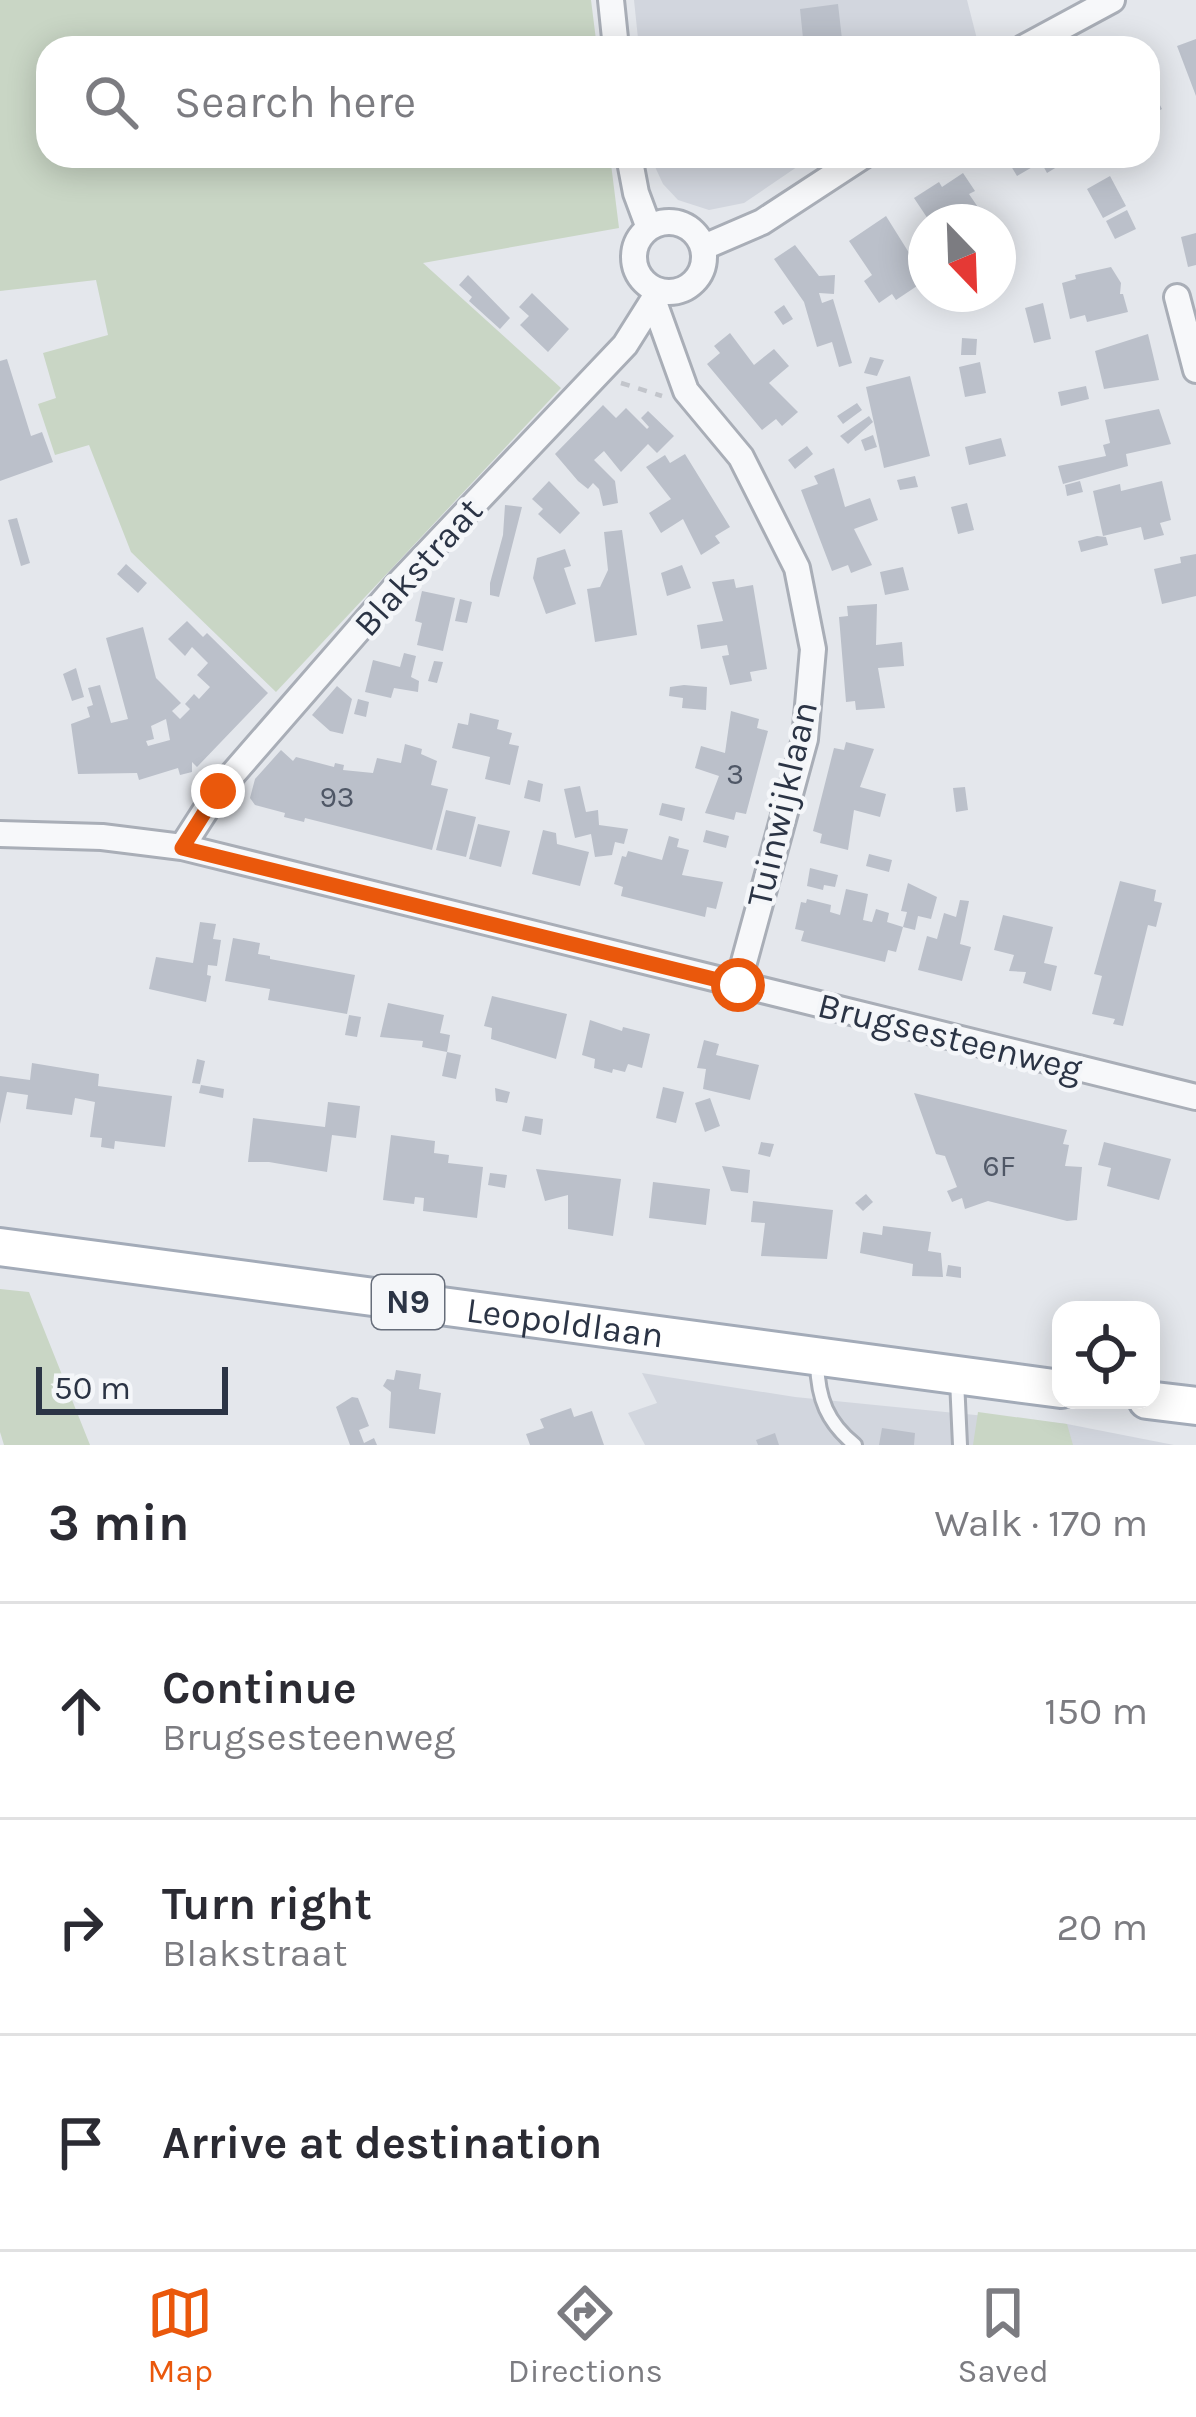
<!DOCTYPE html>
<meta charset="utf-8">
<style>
body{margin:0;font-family:Karla,sans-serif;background:#f2f2f3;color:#2b2b33}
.controls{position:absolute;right:36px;bottom:36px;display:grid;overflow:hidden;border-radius:24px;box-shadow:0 6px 30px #0003}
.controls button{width:108px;height:108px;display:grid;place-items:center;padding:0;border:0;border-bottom:3px solid #e1e1e2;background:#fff;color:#2b2b33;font:60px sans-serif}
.compass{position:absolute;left:908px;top:204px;width:108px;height:108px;border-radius:50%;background:#fff;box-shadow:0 6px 30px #0003;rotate:157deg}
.scale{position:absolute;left:36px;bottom:30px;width:192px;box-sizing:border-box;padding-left:12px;border:6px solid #2b3445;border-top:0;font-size:33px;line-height:42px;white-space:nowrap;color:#2b3445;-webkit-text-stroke:9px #f4f6f9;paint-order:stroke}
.stop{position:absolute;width:36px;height:36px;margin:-27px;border:9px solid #ea580c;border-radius:50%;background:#fff}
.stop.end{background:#ea580c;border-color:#fff;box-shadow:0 3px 12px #0008}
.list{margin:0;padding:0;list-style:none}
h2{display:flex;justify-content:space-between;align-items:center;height:156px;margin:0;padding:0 48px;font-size:51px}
h2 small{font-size:39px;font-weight:400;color:#7c7c81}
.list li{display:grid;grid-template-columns:78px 1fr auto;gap:36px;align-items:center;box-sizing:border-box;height:216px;padding:0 48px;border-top:3px solid #e1e1e2}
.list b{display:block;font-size:45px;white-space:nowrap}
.list p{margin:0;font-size:39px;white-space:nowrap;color:#7c7c81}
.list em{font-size:39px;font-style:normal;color:#7c7c81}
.icon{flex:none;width:66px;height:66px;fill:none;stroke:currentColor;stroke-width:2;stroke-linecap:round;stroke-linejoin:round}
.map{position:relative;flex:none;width:1196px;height:1445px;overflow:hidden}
.search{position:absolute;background:#fff;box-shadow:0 6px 30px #0003;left:36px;right:36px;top:36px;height:132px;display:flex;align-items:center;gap:30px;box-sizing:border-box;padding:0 42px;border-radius:36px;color:#7c7c81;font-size:45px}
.sheet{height:804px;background:#fff}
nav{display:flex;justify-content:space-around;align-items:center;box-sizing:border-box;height:168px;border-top:3px solid #e1e1e2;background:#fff;font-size:33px;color:#7c7c81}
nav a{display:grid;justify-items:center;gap:6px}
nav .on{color:#ea580c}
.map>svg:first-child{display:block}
.built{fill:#d2d6de}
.green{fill:#c9d6c5}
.building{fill:#bbc0ca;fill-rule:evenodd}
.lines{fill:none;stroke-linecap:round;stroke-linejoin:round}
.service-casing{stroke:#a9aeb7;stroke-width:18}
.minor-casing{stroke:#a9aeb7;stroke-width:30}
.primary-casing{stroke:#a3abb8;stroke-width:42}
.path{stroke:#c2c5cb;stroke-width:4.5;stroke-dasharray:9 9;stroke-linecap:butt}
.service{stroke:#f7f8fa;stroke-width:12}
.minor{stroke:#f7f8fa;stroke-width:24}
.primary{stroke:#fff;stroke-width:36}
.route{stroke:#ea580c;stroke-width:15}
.labels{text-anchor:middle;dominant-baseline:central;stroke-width:9;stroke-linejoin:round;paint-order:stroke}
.number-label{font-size:30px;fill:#4f5766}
.shield{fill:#f4f6f9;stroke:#676e7b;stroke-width:3}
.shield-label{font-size:33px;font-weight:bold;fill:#2b3445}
.street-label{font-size:36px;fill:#2b3445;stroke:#f4f6f9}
</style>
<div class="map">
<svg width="1196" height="1445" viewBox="0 0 1196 1445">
<rect width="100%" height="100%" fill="#e4e7ec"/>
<path class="built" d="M634 0H967L978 43 970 48H639Z
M650 156H813L744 203 709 210 678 200 663 184Z
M642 1373 795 1397 1067 1424 1174 1445H645L628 1413 657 1403Z"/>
<path class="green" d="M0 0H591L597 48H48V156H610L619 228 423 263 561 388 276 692 131 552 89 445 55 455 38 404 56 398 43 353 108 335 96 280 0 291Z
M0 1289 29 1292 90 1445H4L0 1432Z
M978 1412 1067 1424 1073 1445H973Z"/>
<path class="building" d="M838 4 843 48H804L800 9Z
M1196 39V96L1177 46Z
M1148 82 1162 109 1148 116Z
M1005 156H1061L1065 162 1047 173 1041 162 1017 176Z
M963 173 975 191 969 194 988 222H930L914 198 939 182 942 187Z
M1110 176 1126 206 1103 218 1087 189Z
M1127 210 1136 229 1115 239 1106 221Z
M886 216 926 280 896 300 892 294 879 303 864 281 872 275 849 241Z
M1196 233V265L1188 267 1181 237Z
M795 245 819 276 835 275 834 294 819 293 822 303 833 299 852 363 839 367 832 342 817 347 804 302 774 259Z
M1111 267 1121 283 1120 294H1123L1128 312 1087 322 1085 315 1070 319 1062 283 1076 279 1075 275Z
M468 275 510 318 500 329 469 301 472 297 459 285Z
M532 293 569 329 548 352 520 325 529 316 519 307Z
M950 294H967L970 307 953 311Z
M1043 303 1051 339 1034 343 1025 308Z
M784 305 793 319 783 325 774 312Z
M730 333 754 365 774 349 789 366 769 383 798 412 782 426 776 419 762 430 707 364 720 353 714 346Z
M1148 334 1159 380 1104 389 1095 351Z
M962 338 977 339 976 355H961Z
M870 357 884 360 877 376 864 373Z
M7 359 31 436 42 432 53 462 0 481V361Z
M980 362 986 393 965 397 959 367Z
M910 376 930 456 884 468 866 387Z
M1086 386 1089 399 1061 406 1058 392Z
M857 403 862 410 843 424 837 416Z
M603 405 616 418 626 408 647 429 649 427 641 418 648 411 674 436 657 453 648 444 621 472 604 451 594 460 615 481 618 503 603 506 599 489 593 483 588 489 578 481 555 454Z
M1159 409 1171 444 1126 454 1128 466 1063 484 1058 466 1106 456 1103 445 1110 443 1105 420Z
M869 416 873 422 848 444 840 436Z
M873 435 877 447 865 451 861 440Z
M1001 438 1006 456 969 465 965 447Z
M807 446 813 454 795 469 788 460Z
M685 454 730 527 715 536 720 543 701 555 683 519 661 533 649 513 671 499 646 467 665 455 670 463Z
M834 468 845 507 870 498 878 520 854 529 872 565 851 573 848 565 832 571 801 490 818 484 814 476Z
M915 476 918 487 900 490 897 480Z
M549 481 580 513 560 534 538 514 543 509 532 499Z
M1080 481 1083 492 1067 496 1065 485Z
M1162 481 1171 520 1160 523 1164 535 1144 540 1141 527 1103 536 1093 491 1120 484 1121 491Z
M967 503 974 530 958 534 951 507Z
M505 505 522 507 499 597 490 595V583L503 535Z
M17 518 30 563 21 566 8 520Z
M622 530 637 635 595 642 587 589 600 587 608 570 604 532Z
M1097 536 1106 537 1108 545 1081 552 1078 541Z
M565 549 571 566 564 568 576 604 546 614 533 578 537 558Z
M1196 554V596L1162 604 1154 569 1181 563 1180 557Z
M126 564 147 583 138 593 117 574Z
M682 565 691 588 667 596 661 573Z
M903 567 909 590 885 595 880 572Z
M734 579 736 588 753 585 767 669 750 672 752 681 730 685 722 656 729 655 727 645 701 649 697 625 723 621 712 582Z
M422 591 455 598 443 651 417 645 422 623 415 621Z
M460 599 472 602 467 623 455 621Z
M877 604 876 645 902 642 904 666 878 668 885 708 856 710 855 701 846 702 839 617 848 616 847 606Z
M187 621 203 637 207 633 268 693 197 767 192 762V772L180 775 178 768 139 780 137 773 78 774 71 724 90 717 87 707 93 705 88 688 100 685 111 723 128 719 106 638 143 627 156 678 181 703 172 711 180 719 190 709 185 704 194 694 199 699 210 687 197 675 208 663 192 647 185 656 168 639ZM166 719 170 740 148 746 146 741 154 739 151 726Z
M404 653 416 656 411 677 419 681 418 692 394 688 391 698 365 692 373 660 400 667Z
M434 661 443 662 437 683 428 681Z
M76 668 84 697 72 701 63 674Z
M684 685 707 687 706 710 682 708 683 698 669 696 670 687Z
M337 686 352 699 343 734 330 731 312 715Z
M358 699 369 702 366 717 354 714Z
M731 711 759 719 757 728 768 731 746 814 736 812 734 820 705 813 719 776 695 768 701 746 725 753Z
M470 713 499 720 497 729 512 733 509 744 519 746 510 785 485 779 490 757 452 748 458 723 468 725Z
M846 742 874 749 860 787 886 794 880 817 854 810 848 850 820 843 822 834 813 831 834 748 844 750Z
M405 744 422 749 421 754 437 761 431 785 448 789 432 850 305 818 304 822 284 817 285 813 255 805 250 798 255 779 281 750 293 761 296 757 334 767 335 763 344 765 343 770 373 773 377 758 401 763Z
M528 780 543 784 540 802 524 798Z
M580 786 586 812 598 810 599 825 628 829 624 844 615 842 612 855 595 857 591 834 575 838 564 789Z
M965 787 968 810 956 812 953 788Z
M662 803 685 808 682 821 659 815Z
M446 810 476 817 466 857 436 850Z
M478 824 510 831 501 867 469 859Z
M543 830 556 833 557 844 589 852 580 886 532 874Z
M706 830 729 836 726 848 703 842Z
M669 836 679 839 677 847 689 850 682 875 723 882 716 909 707 907 705 917 621 896 623 887 614 884 622 856 626 857 628 851 662 860Z
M869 854 892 860 889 872 866 866Z
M810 868 838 875 835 887 824 885 823 890 807 886Z
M1120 881 1156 890 1154 901 1162 903 1156 927 1148 925 1123 1026 1113 1024 1115 1019 1092 1014 1102 976 1094 974Z
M908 883 937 897 931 919 918 916 915 930 903 927 896 952 888 950 885 962 801 941 804 931 795 929 801 902 806 903 807 899 831 905 830 912 840 915 846 889 868 894 863 920 872 922 876 909 889 913 887 922 903 927 907 912 901 911Z
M960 900 969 901 960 944 971 947 962 981 918 970 927 936 937 939 944 913 956 917Z
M1003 915 1053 927 1044 963 1057 966 1051 991 1023 983 1026 972 1009 971 1014 955 994 950Z
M200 922 216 924 213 939 221 940 217 966 208 965 207 975 211 976 206 1002 149 989 156 957 193 963Z
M233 938 260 943 258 954 270 956V959L355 975 347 1014 268 1000 270 989 225 981Z
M492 996 567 1014 556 1059 491 1039 492 1028 484 1026Z
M388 1003 444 1015 440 1033 450 1035 447 1052 461 1055 456 1079 442 1076 447 1052 422 1047 423 1041 380 1037Z
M349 1015 361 1017 357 1037 345 1035Z
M590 1020 622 1031 623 1027 650 1034 642 1068 628 1064 625 1072 613 1069 612 1073 594 1068 595 1059 582 1055Z
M704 1040 719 1044 716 1055 759 1065 750 1100 703 1089 706 1069 697 1068Z
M197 1059 205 1061 200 1084 192 1083Z
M32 1063 99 1074 98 1086 172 1096 165 1147 115 1141 114 1149 101 1147 102 1138 90 1137 95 1102 75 1098 72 1115 26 1109 28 1095 7 1092 0 1124V1076L30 1080Z
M201 1085 224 1089 223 1098 199 1093Z
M663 1087 684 1092 676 1123 656 1118Z
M495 1088 510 1092 507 1103 496 1101Z
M914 1093 1067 1130 1063 1144 1069 1145 1065 1166 1082 1167 1077 1220 1067 1221 988 1201 965 1209 962 1198 952 1202 947 1191 957 1187 945 1156 936 1154Z
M710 1098 720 1126 705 1132 695 1103Z
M328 1102 360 1106 356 1138 332 1135 327 1172 269 1162H248L253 1118 325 1127Z
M525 1116 543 1119 541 1135 522 1131Z
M391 1135 435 1141 434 1153 449 1155 448 1163 483 1167 477 1218 423 1211 424 1198 415 1197 414 1204 383 1200Z
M761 1142 774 1144 770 1157 758 1154Z
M1104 1142 1171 1159 1159 1200 1107 1186 1111 1168 1098 1165Z
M722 1166 750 1170 748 1193 731 1191Z
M536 1169 621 1179 613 1236 568 1229V1195L545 1201Z
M490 1173 507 1175 505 1188 488 1185Z
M653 1182 710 1189 706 1225 649 1218Z
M866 1194 873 1202 863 1211 855 1203Z
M753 1201 833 1210 827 1259 761 1256 765 1223 751 1222Z
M883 1226 931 1232 928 1251 941 1253 943 1277 912 1276 913 1264 860 1253 863 1232 882 1235Z
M948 1265 961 1267V1278L946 1276Z
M396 1370 421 1374 419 1389 441 1393 435 1434 389 1428 391 1392 383 1386 387 1379 394 1380Z
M352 1397 358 1398 369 1426 359 1430 364 1443 374 1438 377 1445H350L336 1407Z
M571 1408 574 1417 592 1411 604 1445H530L526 1434 544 1428 540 1419Z
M882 1428 915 1433 914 1445H879Z
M775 1433 779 1445H758L756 1440Z"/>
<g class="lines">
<defs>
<path id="service" d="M817 1363C818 1399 827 1422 855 1445
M957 1380 960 1445"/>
<path id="minor" d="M611 0 616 48
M1023 48 1112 0
M629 156 636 193 649 228
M634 257a35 35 0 1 1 70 0a35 35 0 1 1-70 0Z
M704 247 762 222 863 156
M1177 297 1196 370
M654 302 686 391 741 457 797 568 813 649 805 739 738 984
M0 834 102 837 182 847 1196 1097
M182 847 218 791 400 582 625 345 659 291"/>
<g id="primary">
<path id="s1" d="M0 1247 1061 1389"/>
<path d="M1147 1400 1196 1406"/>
</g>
</defs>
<use href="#service" class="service-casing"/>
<use href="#minor" class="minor-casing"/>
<use href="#primary" class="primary-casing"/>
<path class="path" d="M621 383 662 396"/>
<use href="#service" class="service"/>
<use href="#minor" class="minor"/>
<use href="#primary" class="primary"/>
</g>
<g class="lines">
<path class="route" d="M218 791 182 848 738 985"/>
</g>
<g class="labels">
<g class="number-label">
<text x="735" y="774">3</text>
<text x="337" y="797">93</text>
<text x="999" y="1166">6F</text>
</g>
<rect class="shield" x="372" y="1275" width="72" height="54" rx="9"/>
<g class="shield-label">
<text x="408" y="1302">N9</text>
</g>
<g class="street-label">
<text transform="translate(418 567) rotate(-48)">Blakstraat</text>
<text transform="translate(782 804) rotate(-77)">Tuinwijklaan</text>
<text transform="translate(950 1037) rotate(14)">Brugsesteenweg</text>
<text stroke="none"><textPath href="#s1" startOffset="570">Leopoldlaan</textPath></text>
</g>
</g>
</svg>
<div class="controls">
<button><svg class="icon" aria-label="locate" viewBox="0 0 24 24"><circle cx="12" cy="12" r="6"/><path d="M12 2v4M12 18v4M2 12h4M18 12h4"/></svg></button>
</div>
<svg class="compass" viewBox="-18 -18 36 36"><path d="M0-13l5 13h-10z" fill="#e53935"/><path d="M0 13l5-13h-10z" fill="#7c7c81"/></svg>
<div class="scale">50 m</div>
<div class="stop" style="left:738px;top:985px"></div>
<div class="stop end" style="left:218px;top:791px"></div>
<div class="search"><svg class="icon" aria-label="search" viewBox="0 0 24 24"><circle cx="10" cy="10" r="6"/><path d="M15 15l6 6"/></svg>Search here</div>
</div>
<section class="sheet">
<h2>3 min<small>Walk · 170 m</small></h2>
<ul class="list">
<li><svg class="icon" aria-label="ahead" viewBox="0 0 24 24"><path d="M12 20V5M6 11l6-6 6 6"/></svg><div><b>Continue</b><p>Brugsesteenweg</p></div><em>150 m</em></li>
<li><svg class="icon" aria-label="right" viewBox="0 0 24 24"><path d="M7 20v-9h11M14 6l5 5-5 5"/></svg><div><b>Turn right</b><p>Blakstraat</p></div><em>20 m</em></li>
<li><svg class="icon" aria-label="arrive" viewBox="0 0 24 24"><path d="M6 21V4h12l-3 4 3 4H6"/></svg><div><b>Arrive at destination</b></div></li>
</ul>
</section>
<nav>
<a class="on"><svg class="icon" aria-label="map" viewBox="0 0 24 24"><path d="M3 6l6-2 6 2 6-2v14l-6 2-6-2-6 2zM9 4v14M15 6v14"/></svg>Map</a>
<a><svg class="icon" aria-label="directions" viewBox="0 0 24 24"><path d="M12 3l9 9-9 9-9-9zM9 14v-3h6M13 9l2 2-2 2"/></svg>Directions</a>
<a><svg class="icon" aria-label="saved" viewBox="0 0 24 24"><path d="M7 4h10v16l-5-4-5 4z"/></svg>Saved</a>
</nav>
